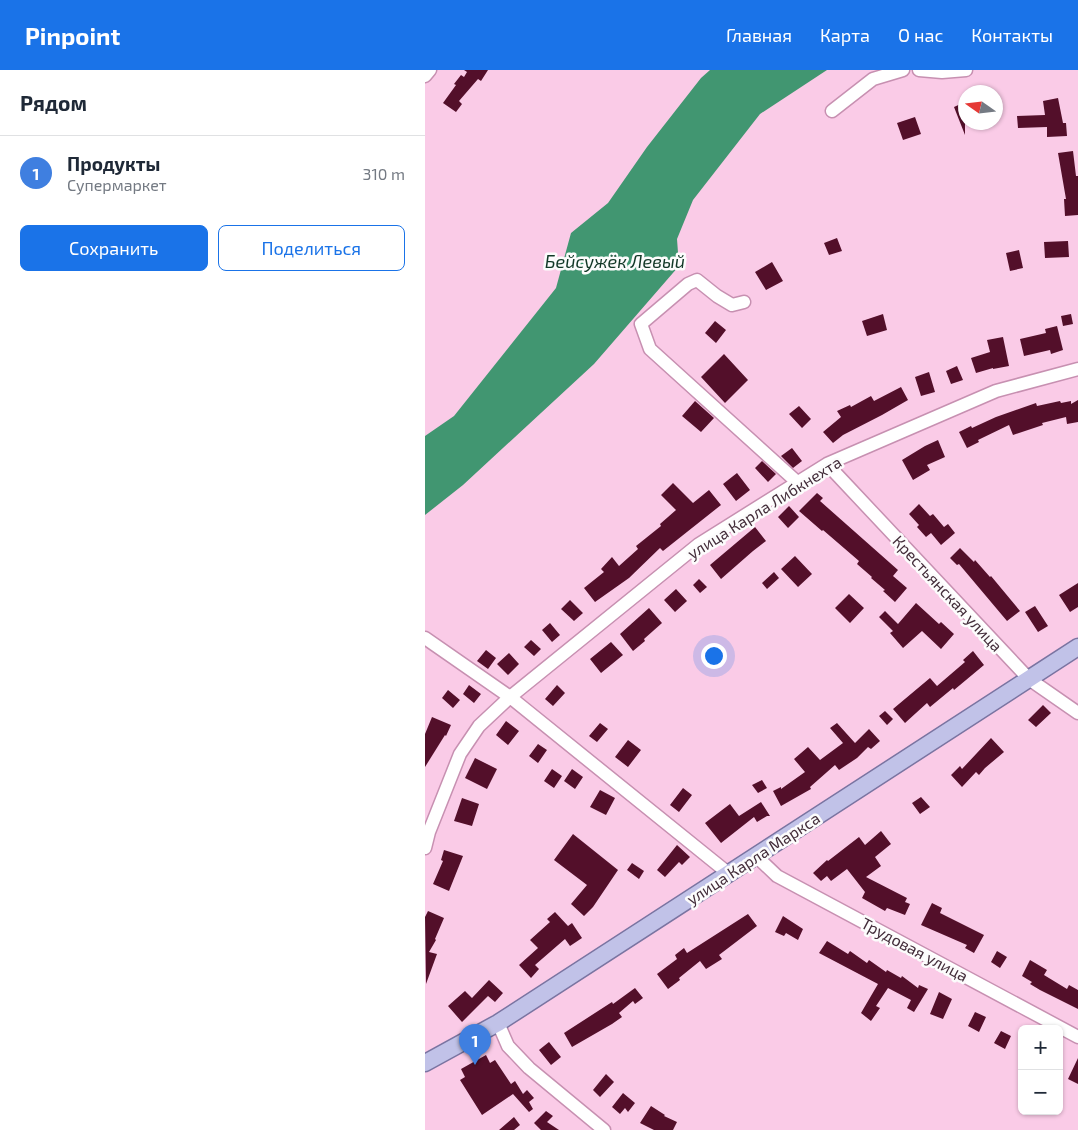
<!DOCTYPE html>
<html lang="ru">
<meta charset="utf-8">
<style>
body{margin:0;font-family:"Exo 2",sans-serif;background:#f6f6f7;color:#1f2937}
.controls{position:absolute;right:15px;bottom:15px;display:grid;overflow:hidden;border-radius:8px;box-shadow:0 1px 4px #0004}
.controls button{width:45px;height:45px;display:grid;place-items:center;padding:0;border:0;border-bottom:1px solid #e0e1e3;background:#fff;color:#1f2937;font:25px sans-serif}
.compass{position:absolute;left:533px;top:15px;width:45px;height:45px;border-radius:50%;background:#fff;box-shadow:0 1px 4px #0004;rotate:284deg}
.you{position:absolute;left:288px;top:585px;width:18px;height:18px;margin:-12px;border:4px solid #fff;border-radius:50%;background:#1a73e8;box-shadow:0 0 0 8px #1a73e833}
.badge{display:grid;place-items:center;width:32px;height:32px;border-radius:50%;background:#1a73e8;color:#fff;font-size:16px;font-weight:700}
.pin{position:absolute;translate:-50% -41px;filter:drop-shadow(0 1px 2px #0008)}
.pin::after{content:'';position:absolute;top:26px;width:18px;height:15px;background:inherit;clip-path:polygon(0 0,100% 0,50% 100%)}
.list{margin:0;padding:0;list-style:none}
h2{display:flex;justify-content:space-between;align-items:center;height:65px;margin:0;padding:0 20px;font-size:21px}
h2 small{font-size:16px;font-weight:400;color:#747a83}
.list li{display:grid;grid-template-columns:32px 1fr auto;gap:15px;align-items:center;box-sizing:border-box;height:75px;padding:0 20px;border-top:1px solid #e0e1e3}
.list b{display:block;font-size:19px;white-space:nowrap}
.list p{margin:0;font-size:16px;white-space:nowrap;color:#747a83}
.list em{font-size:16px;font-style:normal;color:#747a83}
.actions{display:flex;gap:10px;padding:15px 20px}
.actions a{flex:1;padding:11px 0;border:1px solid #1a73e8;border-radius:8px;text-align:center;font-size:18px;color:#1a73e8}
.actions .main{background:#1a73e8;color:#fff}
.map{position:relative;flex:none;width:653px;height:1060px;overflow:hidden}
header{display:flex;align-items:center;gap:30px;box-sizing:border-box;height:70px;padding:0 25px;background:#1a73e8;color:#fff}
header strong{font-size:24px}
nav{display:flex;gap:28px;margin-inline-start:auto;font-size:18px}
main{display:flex}
aside{flex:1;background:#fff}
.map>svg:first-child{display:block}
.water{fill:#419671}
.building{fill:#530f2a}
.lines{fill:none;stroke-linecap:round;stroke-linejoin:round}
.minor-casing{stroke:#c790b1;stroke-width:15}
.major-casing{stroke:#7a74a1;stroke-width:19}
.minor{stroke:#fff;stroke-width:12}
.major{stroke:#c1c2e8;stroke-width:16}
.labels{text-anchor:middle;dominant-baseline:central;stroke-width:5;stroke-linejoin:round;paint-order:stroke}
.street-label{font-size:16px;fill:#432d3a;stroke:#fcfcfc}
.water-label{font-size:18px;font-style:italic;fill:#123827;stroke:#fcfcfc}
</style>
<header>
<strong>Pinpoint</strong>
<nav><a>Главная</a><a>Карта</a><a>О нас</a><a>Контакты</a></nav>
</header>
<main>
<aside>
<h2>Рядом<small></small></h2>
<ul class="list">
<li><span class="badge" style="background:#3f7fe0">1</span><div><b>Продукты</b><p>Супермаркет</p></div><em>310 m</em></li>
</ul>
<div class="actions"><a class="main">Сохранить</a><a>Поделиться</a></div>
</aside>
<div class="map">
<svg width="653" height="1060" viewBox="0 0 653 1060">
<rect width="100%" height="100%" fill="#facbe7"/>
<path class="water" d="M285 0H402L335 44 268 130 252 169 254 196 169 294 38 415 0 445V366L29 346 131 218 146 163 183 133 222 77 276 8Z"/>
<path class="building" d="M39 0H63L56 11 53 9 34 31 37 34 31 42 18 33 31 15 29 14 36 5 39 7 42 2Z
M633 28 638 53H641L642 66 622 67V57L593 58 592 46 620 45 618 31Z
M540 32V65L529 37Z
M490 47 496 64 478 70 472 53Z
M648 81 651 106H653V145L640 146 639 129H641L633 83Z
M412 168 417 181 404 185 399 173Z
M643 171 644 187 620 188 619 172Z
M594 180 598 198 585 201 581 183Z
M347 192 358 211 341 220 330 202Z
M458 244 462 260 442 266 437 251Z
M646 244 648 254 638 256 636 246Z
M290 251 301 260 291 273 280 263Z
M632 256 638 280 626 284 625 280 599 286 595 269 621 263 620 259Z
M578 267 584 296 568 299V298L551 303 546 288 565 282 562 270Z
M299 284 323 310 300 333 276 307Z
M532 296 538 310 526 314 521 301Z
M504 302 510 322 496 326 490 307Z
M476 317 483 330 457 345 418 365 408 373 398 362 416 347 412 341 425 335 426 337 446 326 449 331Z
M653 330V352L642 354 641 347 617 353 618 355 588 365 584 355 553 370 554 372 542 378 534 362 546 356 547 358 571 347 611 333 612 336 635 331 636 333 646 331V334Z
M270 331 289 348 276 362 257 346Z
M374 336 386 349 377 358 364 344Z
M513 370 520 387 502 395 505 400 488 410 477 390 500 376Z
M367 378 377 391 368 398 356 386Z
M337 391 351 404 343 412 330 398Z
M312 403 325 420 311 431 298 414Z
M248 413 268 433 284 420 296 435 238 481 235 478 204 508 170 532 159 518 179 502 176 499 187 487 194 496 213 479 211 476 236 456 235 454 251 440 236 425Z
M392 423 398 428 395 431 473 500 468 506 482 518 470 532 458 521 460 520 446 508 447 507 432 494 434 491 398 460 397 461 374 441Z
M494 434 505 446 508 444 519 457 523 454 530 463 516 475 506 463 501 467 492 457 494 455 484 444Z
M364 436 374 447 363 458 353 447Z
M330 457 341 471 328 481 296 509 285 495Z
M535 478 549 492 550 490 565 507 566 506 595 541 582 551 534 494 532 495 525 488Z
M370 486 387 504 373 517 356 499Z
M349 502 354 508 342 519 337 513Z
M274 509 282 517 275 523 268 515Z
M653 513V537L645 542 634 525Z
M251 519 262 531 250 542 239 530Z
M424 524 439 538 425 553 410 538Z
M145 530 158 543 149 551 136 539Z
M491 533 514 554 516 552 529 564 516 579 497 561 478 578 465 563 468 561 454 547 460 541 473 554Z
M610 536 623 556 613 562 600 542Z
M224 538 237 553 219 569 220 571 208 581 195 564Z
M125 553 135 565 127 572 117 560Z
M106 570 116 579 109 586 99 577Z
M186 572 198 585 176 603 165 589Z
M61 580 71 588 63 599 52 591Z
M548 581 559 595 529 620 528 618 505 637 502 633 480 653 468 639 505 608 512 616 540 592 538 590Z
M84 583 94 594 83 605 72 594Z
M44 615 56 624 49 633 38 624Z
M132 615 140 623 128 636 120 629Z
M23 620 35 630 28 638 17 628Z
M618 635 626 643 611 657 603 650Z
M460 641 468 649 462 655 454 646Z
M7 647 26 655 21 666 20 665 0 697V664Z
M81 651 94 661 83 675 71 665Z
M175 653 183 659 172 672 164 666Z
M412 653 430 673 444 659 455 671 446 679 443 677 432 688 414 700 410 695 385 717 386 719 356 736 348 721 356 717V719L380 702 369 689 383 677 395 690 418 673 405 658Z
M566 668 579 682 560 698 554 705 551 702 537 717 526 705 535 696 537 699Z
M203 670 216 680 203 697 190 687Z
M113 674 122 680 113 693 104 686Z
M50 688 72 699 62 719 40 708Z
M127 699 137 706 129 718 119 711Z
M147 699 158 707 150 719 139 711Z
M337 710 342 718 333 723 327 715Z
M258 718 267 725 254 742 245 735Z
M175 720 190 728 181 745 165 737Z
M496 727 505 737 495 744 487 733Z
M37 728 54 734 47 756 29 751Z
M336 732 345 746H342L332 752 329 747 296 773 280 753 305 734 314 746Z
M456 761 466 774 450 787 456 796 441 807 482 828 480 832 485 834 480 845 462 838 460 841 437 828 440 822 422 799 406 811 402 806 396 811 388 803 402 790 403 791 434 767 440 775Z
M148 764 193 800 168 837 159 846 146 834 162 815 129 790Z
M252 775 265 787 257 795 254 792 240 807 232 800Z
M19 780 38 786 24 821 8 814 18 791 16 790Z
M207 793 219 801 214 809 202 800Z
M507 833 517 838 515 843 559 865 549 883 540 878 542 875 496 855Z
M3 841 19 848 10 869 11 870 4 882 12 884 1 914 0 847Z
M130 842 143 856 147 853 157 868 145 876 140 869 110 895 114 899 106 908 94 895 113 878 105 870 125 852 122 849Z
M323 844 332 856 294 885 297 889 281 899 275 891 254 908 255 910 243 919 232 904 252 889 250 885 259 878 262 883Z
M358 846 378 859 373 870 361 863 359 866 350 862Z
M402 871 423 884 425 881 442 893 444 890 461 902 462 900 476 908 477 906 493 918 494 915 503 919 489 942 482 938 486 930 463 918 451 936 455 938 446 951 436 943 453 914 394 883Z
M572 881 582 887 575 898 566 892Z
M605 890 622 900 619 905 642 919 644 915 653 920V939L615 920 605 914 607 912 597 906Z
M64 910 78 923 70 932 63 926 37 952 23 936 40 921 47 928Z
M210 918 218 928 210 934 208 931 194 943 197 947 187 954 147 977 139 963 187 932 188 934Z
M514 922 527 929 518 949 505 944Z
M550 942 561 947 554 962 543 956Z
M576 961 586 966 580 979 569 973Z
M124 972 136 987 126 995 114 980Z
M61 985 65 993 70 990 86 1014 90 1011 98 1024 102 1020 109 1028 104 1032 108 1039 104 1042 88 1024 57 1045 35 1010 40 1007 36 999Z
M653 988V1014L643 1009Z
M181 1004 189 1012 175 1027 168 1020Z
M198 1023 210 1033 203 1042 200 1038 195 1044 187 1037Z
M226 1036 240 1045 239 1046 252 1052 248 1060H229L215 1053Z
M121 1041 128 1046 122 1052 134 1060H116L109 1053Z
M89 1047 95 1055 89 1060H74Z"/>
<g class="lines">
<defs>
<path id="minor" d="M494 0 517 2 541 0
M0 6 5 0
M407 41 448 9 478 0
M319 232 307 235 292 226 272 210 263 214 216 254 225 279 372 412
M402 394 604 609 653 643
M0 568 85 627 303 803
M0 778 4 762 35 684 54 656 85 627 274 474 402 394 571 321 653 299
M331 786 352 806 653 967
M73 953 83 976 104 998 179 1060"/>
<path id="major" d="M0 993 73 953 653 577"/>
</defs>
<use href="#minor" class="minor-casing"/>
<use href="#major" class="major-casing"/>
<use href="#minor" class="minor"/>
<use href="#major" class="major"/>
</g>
<g class="labels">
<g class="street-label">
<text transform="translate(339 437) rotate(-32)">улица Карла Либкнехта</text>
<text transform="translate(523 523) rotate(47)">Крестьянская улица</text>
<text transform="translate(328 788) rotate(-33)">улица Карла Маркса</text>
<text transform="translate(490 879) rotate(28)">Трудовая улица</text>
</g>
<g class="water-label">
<text x="190" y="191">Бейсужёк Левый</text>
</g>
</g>
</svg>
<div class="controls">
<button>+</button>
<button>−</button>
</div>
<svg class="compass" viewBox="-18 -18 36 36"><path d="M0-13l5 13h-10z" fill="#e53935"/><path d="M0 13l5-13h-10z" fill="#747a83"/></svg>
<div class="you"></div>
<div class="pin badge" style="left:50px;top:995px;background:#3f7fe0">1</div>
</div>
</main>
